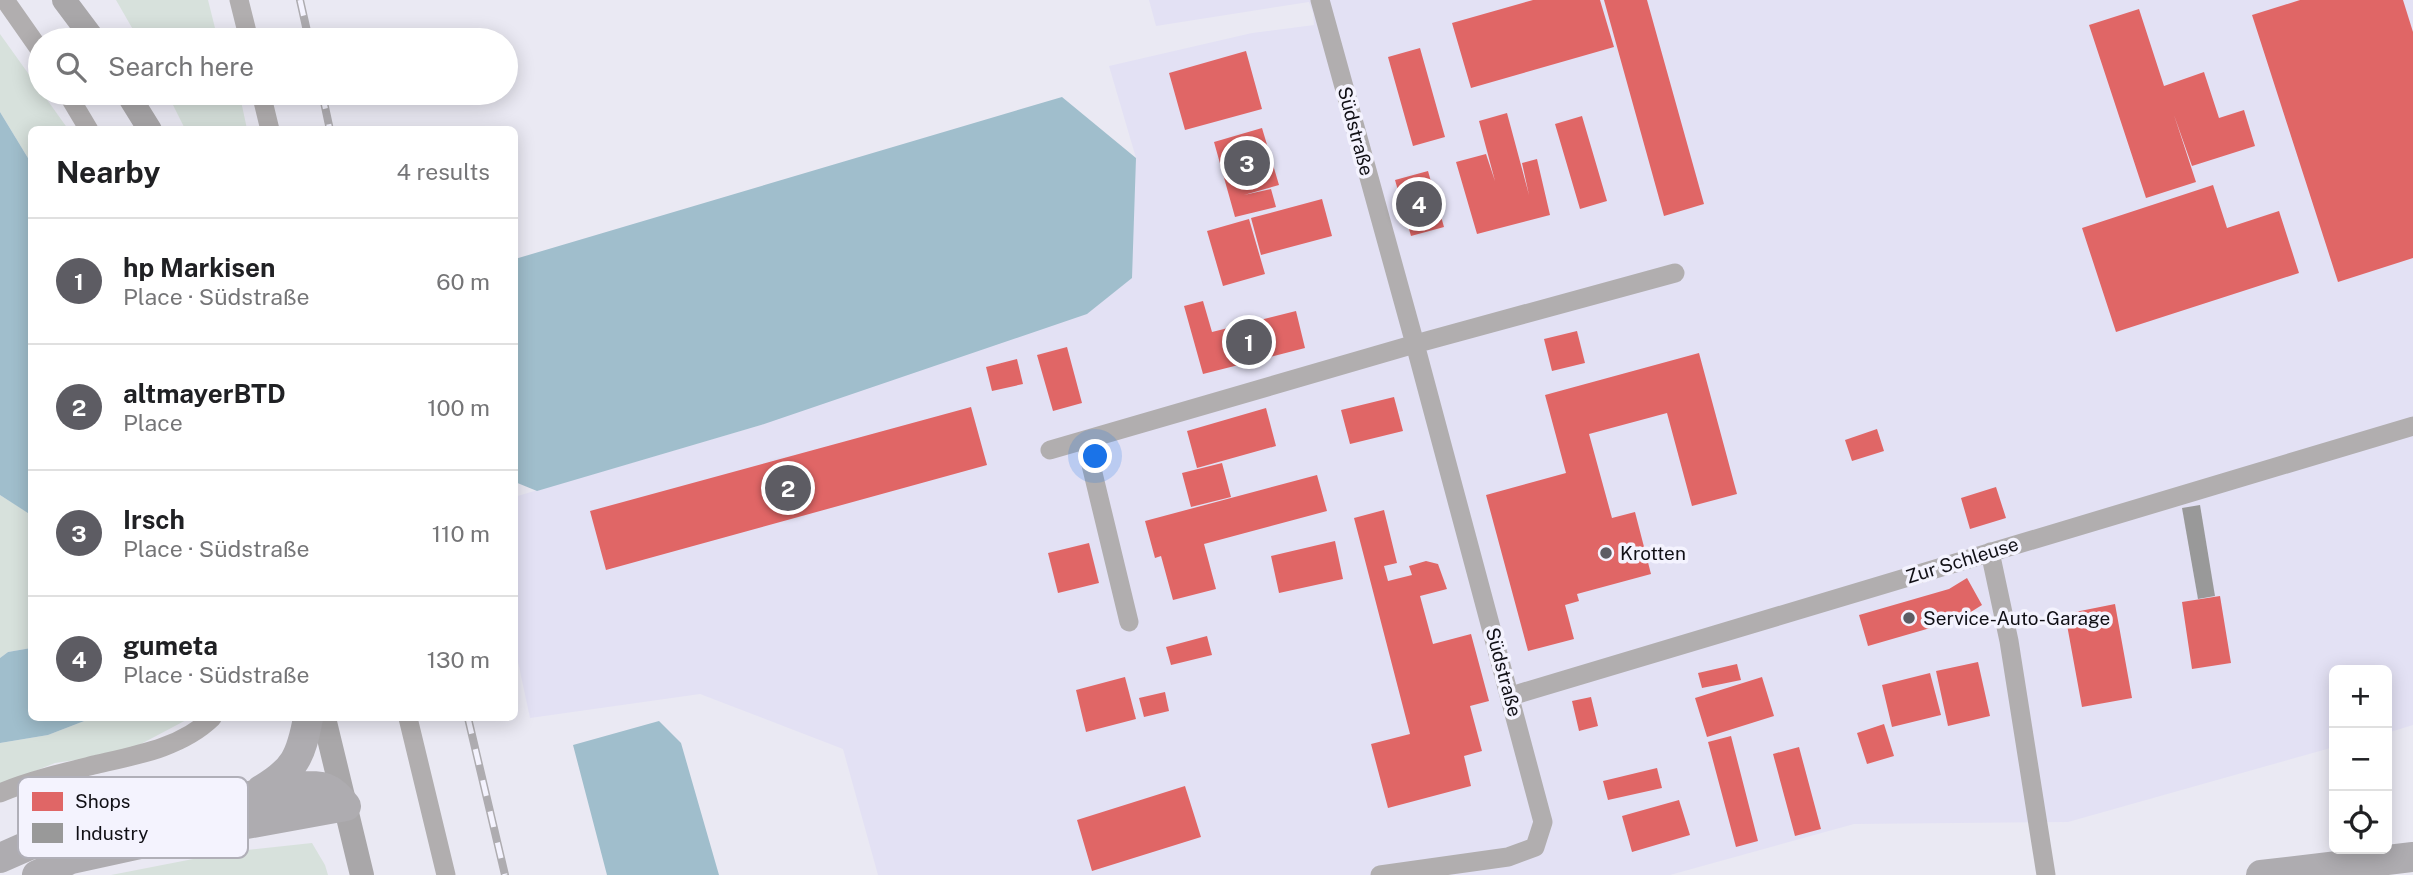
<!DOCTYPE html>
<meta charset="utf-8">
<style>
body{margin:0;font-family:"Public Sans",sans-serif;background:#f2f2f2;color:#202124}
.controls{position:absolute;right:21px;bottom:21px;display:grid;overflow:hidden;border-radius:10px;box-shadow:0 4px 18px #0003}
.controls button{width:63px;height:63px;display:grid;place-items:center;padding:0;border:0;border-bottom:2px solid #e0e0e0;background:#fff;color:#202124;font:35px sans-serif}
.you{position:absolute;left:1096px;top:457px;width:24px;height:24px;margin:-18px;border:5px solid #fff;border-radius:50%;background:#1a73e8;box-shadow:0 0 0 10px #1a73e833}
.badge{display:grid;place-items:center;width:46px;height:46px;border-radius:50%;background:#5d5c63;color:#fff;font-size:23px;font-weight:700}
.pin{position:absolute;translate:-50% -50%;border:4px solid #fff;box-shadow:0 2px 7px #0006}
.list{margin:0;padding:0;list-style:none}
h2{display:flex;justify-content:space-between;align-items:center;height:91px;margin:0;padding:0 28px;font-size:30px}
h2 small{font-size:23px;font-weight:400;color:#757577}
.list li{display:grid;grid-template-columns:46px 1fr auto;gap:21px;align-items:center;box-sizing:border-box;height:126px;padding:0 28px;border-top:2px solid #e0e0e0}
.list b{display:block;font-size:26px;white-space:nowrap}
.list p{margin:0;font-size:23px;white-space:nowrap;color:#757577}
.list em{font-size:23px;font-style:normal;color:#757577}
.icon{flex:none;width:38px;height:38px;fill:none;stroke:currentColor;stroke-width:2;stroke-linecap:round;stroke-linejoin:round}
.map{position:relative;flex:none;width:2413px;height:875px;overflow:hidden}
.search{position:absolute;background:#fff;box-shadow:0 4px 18px #0003;left:28px;top:28px;width:490px;height:77px;display:flex;align-items:center;gap:18px;box-sizing:border-box;padding:0 24px;border-radius:38px;color:#757577;font-size:26px}
.panel{position:absolute;background:#fff;box-shadow:0 4px 18px #0003;left:28px;top:126px;width:490px;height:595px;border-radius:10px}
.map>svg:first-child{display:block}
.built{fill:#e3e1f4}
.green{fill:#d7e1dc}
.water{fill:#a0becc}
.shops{fill:#e06666}
.industry{fill:#999}
.lines{fill:none;stroke-linecap:round;stroke-linejoin:round}
.minor{stroke:#b1aeaf;stroke-width:19}
.major{stroke:#a9a7a9;stroke-width:24}
.highway{stroke:#aeacb0;stroke-width:30}
.rail-casing{stroke:#aeacb0;stroke-width:8}
.rail{stroke:#f4f3fe;stroke-width:5;stroke-dasharray:16;stroke-linecap:butt}
.poi-dot{fill:#5d5c63;stroke:#f4f3fe;stroke-width:2.5}
.labels{text-anchor:middle;dominant-baseline:central;stroke-width:7;stroke-linejoin:round;paint-order:stroke}
.street-label{font-size:19px;fill:#111016;stroke:#f4f3fe}
.poi-label{font-size:19px;fill:#111016;stroke:#f4f3fe;text-anchor:start}
.key{fill:#f4f3fe;stroke:#b0afb8;stroke-width:2}
.key-label{font-size:19px;fill:#111016}
</style>
<div class="map">
<svg width="2413" height="875" viewBox="0 0 2413 875">
<rect width="100%" height="100%" fill="#eae9f3"/>
<path class="built" d="M1149 0H2413V725L2387 733V670H2334V747L2068 822 1854 824 1670 875H878L843 749 700 694 530 718 515 648 514 497 761 425 1136 158 1109 66 1252 33 1314 25 1313 13 1309 2 1156 26Z"/>
<path class="green" d="M116 0H208L218 40H139Z
M0 34 68 129 32 130 31 163 0 112Z
M167 93H231L241 101 247 129H185Z
M0 495 32 515 31 648 8 652 0 658Z
M92 718H190L124 753 55 763 0 785V743L48 735Z
M312 843 325 865 328 875H111L229 852Z"/>
<path class="water" d="M1062 97 1136 158 1132 278 1087 314 761 425 537 491 515 482V259Z
M0 112 31 163V515L0 495Z
M31 648 32 718H92L48 735 0 743V658L8 652Z
M659 721 681 743 719 875H607L573 745Z"/>
<path class="shops" d="M1533 0H1600L1614 47 1471 88 1452 23Z
M1604 0H1647L1704 204 1664 216Z
M2300 0H2403L2413 32V258L2338 282 2252 15Z
M2139 9 2164 86 2204 72 2219 118 2244 110 2255 146 2192 166 2174 115 2196 182 2146 198 2089 25Z
M1420 48 1445 137 1413 146 1388 57Z
M1246 51 1262 109 1185 130 1169 73Z
M1507 113 1529 195 1522 163 1537 159 1550 215 1477 234 1456 162 1486 154 1495 181 1479 121Z
M1582 116 1607 201 1580 209 1555 124Z
M1262 128 1279 185 1244 195 1271 189 1276 207 1235 217 1214 142Z
M1428 171 1444 227 1411 236 1395 180Z
M2213 185 2227 228 2279 211 2299 273 2116 332 2082 228Z
M1322 199 1332 236 1261 255 1251 218Z
M1249 219 1265 274 1223 286 1207 231Z
M1203 301 1212 332 1296 311 1305 348 1203 374 1184 306Z
M1577 331 1585 363 1552 371 1544 339Z
M1067 347 1082 403 1053 411 1037 355Z
M1699 353 1737 494 1692 506 1667 413 1589 434 1612 518 1635 512 1651 574 1577 594 1579 601 1565 605 1574 639 1528 651 1486 495 1566 473 1545 395Z
M1017 359 1023 384 992 391 986 367Z
M1394 397 1403 431 1350 444 1341 410Z
M971 407 987 465 606 570 590 511Z
M1266 408 1276 446 1197 468 1187 431Z
M1877 429 1884 451 1852 461 1845 440Z
M1222 463 1231 497 1191 507 1182 473Z
M1317 475 1327 511 1204 544 1216 589 1173 600 1161 556 1155 558 1145 521Z
M1996 487 2006 518 1970 529 1961 498Z
M1384 510 1397 563 1384 566 1388 581 1412 575 1409 566 1426 561 1438 564 1447 589 1420 596 1433 644 1471 634 1489 701 1470 706 1482 751 1464 756 1471 786 1388 808 1371 744 1410 734 1354 518Z
M1335 541 1343 579 1279 593 1271 556Z
M1089 543 1099 583 1058 593 1048 553Z
M1967 578 1982 605 1958 620 1868 646 1859 615 1949 589Z
M2220 596 2231 663 2192 669 2182 602Z
M2115 604 2132 698 2082 707 2065 614Z
M1207 636 1212 655 1171 665 1166 647Z
M1978 662 1990 716 1948 726 1936 671Z
M1737 664 1741 680 1702 688 1698 673Z
M1930 673 1941 715 1892 727 1882 685Z
M1125 677 1136 719 1086 732 1076 690Z
M1762 677 1774 716 1707 737 1695 698Z
M1165 692 1169 711 1144 717 1139 698Z
M1591 697 1598 726 1579 731 1572 701Z
M1884 724 1894 756 1867 764 1857 733Z
M1731 736 1758 841 1736 847 1708 742Z
M1799 747 1821 829 1795 836 1773 754Z
M1657 768 1662 788 1608 800 1603 781Z
M1185 786 1201 837 1092 871 1077 820Z
M1679 800 1690 835 1632 852 1622 816Z"/>
<path class="industry" d="M2200 505 2215 596 2198 599 2182 508Z"/>
<g class="lines">
<path class="minor" d="M5 0 40 50
M239 0 249 40
M1320 0 1415 344 1543 822 1535 847 1508 857 1380 875
M67 93 89 130
M261 93 270 130
M1085 440 1129 622
M1050 450 1415 344 1675 273
M1990 552 2009 641 2046 875
M1511 696 2413 426
M408 718 446 875
M0 793C31 780 66 772 98 764 138 755 182 747 212 718"/>
<path class="major" d="M64 0 94 40
M127 93 150 130
M324 718 362 875"/>
<path class="highway" d="M261 790C295 770 301 756 308 718
M0 858 32 844 66 835 297 786C323 786 330 785 346 806L158 840 71 859 37 875
M2261 875 2413 857"/>
<defs>
<path id="rail" d="M300 0 309 40
M322 93 330 130
M468 718 505 875"/>
</defs>
<use href="#rail" class="rail-casing"/>
<use href="#rail" class="rail"/>
</g>
<g class="poi-dot">
<circle cx="1606" cy="553" r="7"/>
<circle cx="1909" cy="618" r="7"/>
</g>
<g class="labels">
<g class="street-label">
<text transform="translate(1356 131) rotate(75)">Südstraße</text>
<text transform="translate(1962 560) rotate(-17)">Zur Schleuse</text>
<text transform="translate(1504 672) rotate(75)">Südstraße</text>
</g>
<g class="poi-label">
<text x="1620" y="553">Krotten</text>
<text x="1923" y="618">Service-Auto-Garage</text>
</g>
</g>
<rect x="18" y="777" width="230" height="81" rx="10" class="key"/>
<rect x="32" y="792" width="31" height="19" fill="#e06666"/>
<rect x="32" y="823" width="31" height="20" fill="#999"/>
<g class="key-label">
<text x="75" y="808">Shops</text>
<text x="75" y="840">Industry</text>
</g>
</svg>
<div class="controls">
<button>+</button>
<button>−</button>
<button><svg class="icon" aria-label="locate" viewBox="0 0 24 24"><circle cx="12" cy="12" r="6"/><path d="M12 2v4M12 18v4M2 12h4M18 12h4"/></svg></button>
</div>
<div class="you"></div>
<div class="pin badge" style="left:1249px;top:342px">1</div>
<div class="pin badge" style="left:788px;top:488px">2</div>
<div class="pin badge" style="left:1247px;top:163px">3</div>
<div class="pin badge" style="left:1419px;top:204px">4</div>
<div class="search"><svg class="icon" aria-label="search" viewBox="0 0 24 24"><circle cx="10" cy="10" r="6"/><path d="M15 15l6 6"/></svg>Search here</div>
<section class="panel">
<h2>Nearby<small>4 results</small></h2>
<ul class="list">
<li><span class="badge">1</span><div><b>hp Markisen</b><p>Place · Südstraße</p></div><em>60 m</em></li>
<li><span class="badge">2</span><div><b>altmayerBTD</b><p>Place</p></div><em>100 m</em></li>
<li><span class="badge">3</span><div><b>Irsch</b><p>Place · Südstraße</p></div><em>110 m</em></li>
<li><span class="badge">4</span><div><b>gumeta</b><p>Place · Südstraße</p></div><em>130 m</em></li>
</ul>
</section>
</div>
